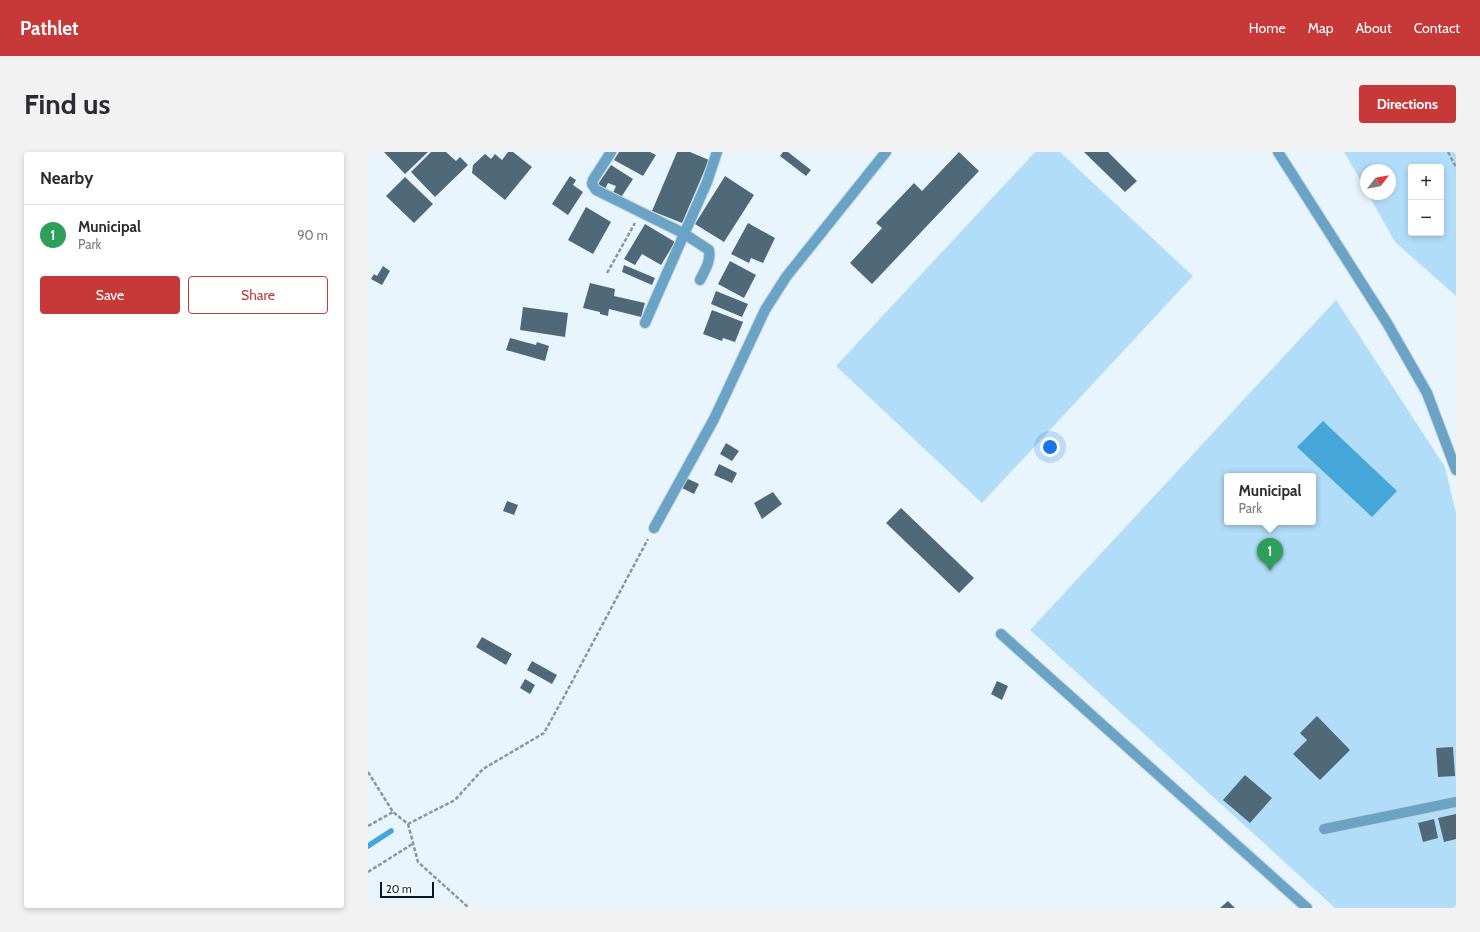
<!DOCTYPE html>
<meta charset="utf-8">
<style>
body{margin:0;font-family:Cabin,sans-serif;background:#f2f2f3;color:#2b2b33}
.controls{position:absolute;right:12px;top:12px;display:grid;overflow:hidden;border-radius:4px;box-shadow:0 2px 6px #0003}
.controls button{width:36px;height:36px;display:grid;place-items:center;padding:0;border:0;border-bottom:1px solid #e1e1e2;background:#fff;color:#2b2b33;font:20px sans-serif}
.compass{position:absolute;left:992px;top:12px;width:36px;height:36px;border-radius:50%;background:#fff;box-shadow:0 2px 6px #0003;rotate:59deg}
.scale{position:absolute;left:12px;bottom:10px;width:54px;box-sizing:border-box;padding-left:4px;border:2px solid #0c161d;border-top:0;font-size:11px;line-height:14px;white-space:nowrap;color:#0c161d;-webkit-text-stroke:3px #fff;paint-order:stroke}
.you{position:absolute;left:682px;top:295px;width:14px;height:14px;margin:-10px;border:3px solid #fff;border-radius:50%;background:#1a73e8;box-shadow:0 0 0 6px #1a73e833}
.badge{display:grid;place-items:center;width:26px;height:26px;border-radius:50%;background:#c73938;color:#fff;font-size:13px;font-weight:700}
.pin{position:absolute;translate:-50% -33px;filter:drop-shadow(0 1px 2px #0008)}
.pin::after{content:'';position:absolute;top:21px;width:14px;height:12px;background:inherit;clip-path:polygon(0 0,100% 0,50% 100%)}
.popup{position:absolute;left:856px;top:321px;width:92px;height:52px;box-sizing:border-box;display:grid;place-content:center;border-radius:4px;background:#fff;filter:drop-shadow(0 1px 3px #0005);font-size:13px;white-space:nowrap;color:#7c7c81}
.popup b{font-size:15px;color:#2b2b33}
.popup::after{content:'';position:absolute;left:50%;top:100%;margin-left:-8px;border:8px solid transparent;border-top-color:#fff}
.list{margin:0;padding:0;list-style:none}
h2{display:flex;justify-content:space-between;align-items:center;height:52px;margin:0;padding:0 16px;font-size:17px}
h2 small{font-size:13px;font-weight:400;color:#7c7c81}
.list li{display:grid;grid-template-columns:26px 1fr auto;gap:12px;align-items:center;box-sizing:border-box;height:60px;padding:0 16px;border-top:1px solid #e1e1e2}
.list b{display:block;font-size:15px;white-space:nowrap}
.list p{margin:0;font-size:13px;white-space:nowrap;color:#7c7c81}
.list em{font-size:13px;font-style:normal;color:#7c7c81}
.actions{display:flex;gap:8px;padding:12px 16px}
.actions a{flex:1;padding:9px 0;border:1px solid #c73938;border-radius:4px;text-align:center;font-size:14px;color:#c73938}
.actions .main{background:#c73938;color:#fff}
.map{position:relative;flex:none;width:1088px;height:756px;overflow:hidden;border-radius:4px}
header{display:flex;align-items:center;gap:24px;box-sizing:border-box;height:56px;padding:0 20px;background:#c73938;color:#fff}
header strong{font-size:19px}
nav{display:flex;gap:22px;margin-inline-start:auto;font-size:14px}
.intro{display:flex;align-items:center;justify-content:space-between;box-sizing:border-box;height:96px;padding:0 24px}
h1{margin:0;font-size:28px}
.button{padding:10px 18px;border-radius:4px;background:#c73938;color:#fff;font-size:14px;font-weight:700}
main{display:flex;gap:24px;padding:0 24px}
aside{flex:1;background:#fff;border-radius:4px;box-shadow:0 2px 6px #0003}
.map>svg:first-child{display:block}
.green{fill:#b1ddf9;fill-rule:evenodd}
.water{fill:#45a6d9}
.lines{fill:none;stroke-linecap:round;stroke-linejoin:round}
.stream{stroke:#45a6d9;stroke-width:5.5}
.building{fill:#4f6979}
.service-casing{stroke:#c6d1d8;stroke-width:12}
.minor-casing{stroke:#c6d1d8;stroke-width:12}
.path{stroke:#8b969d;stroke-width:2.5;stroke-dasharray:4 2;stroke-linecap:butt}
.service{stroke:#69a4c6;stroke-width:10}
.minor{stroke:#69a4c6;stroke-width:10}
</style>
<header>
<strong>Pathlet</strong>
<nav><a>Home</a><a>Map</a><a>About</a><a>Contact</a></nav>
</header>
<div class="intro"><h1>Find us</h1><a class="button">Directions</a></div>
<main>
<aside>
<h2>Nearby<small></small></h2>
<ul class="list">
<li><span class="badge" style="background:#2e9e5b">1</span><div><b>Municipal</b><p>Park</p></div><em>90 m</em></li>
</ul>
<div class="actions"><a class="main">Save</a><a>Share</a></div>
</aside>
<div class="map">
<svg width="1088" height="756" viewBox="0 0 1088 756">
<rect width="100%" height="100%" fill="#e9f5fc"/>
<path class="green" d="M667 0H692L825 124 614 351 468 214Z
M976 0H1088V144L1027 90 1000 42H1022V18H998V38ZM1043 15H1073V81H1043Z
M968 148 1077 315 1088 361V756H967L662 478ZM859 324H945V370H859Z"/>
<path class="water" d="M955 269 1029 339 1004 365 929 295Z"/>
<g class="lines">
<path class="stream" d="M0 694 23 679"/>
</g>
<path class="building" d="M16 0H60L37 22Z
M63 0H78L88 9 92 5 100 13 67 45 43 20Z
M140 0H145L164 15 137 48 104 21 105 13 117 2 123 7 127 2 134 8Z
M251 0H282L288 3 275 24 246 8Z
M309 0H322L341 8 314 71 284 59Z
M415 0H420L443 18 438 24 412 4Z
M591 0 611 19 504 132 482 111 514 76 508 71 546 31 554 39Z
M716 0H740L769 29 757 40Z
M243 13 265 27 252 47 243 45 248 34 240 31 236 39 228 35Z
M202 24 208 28 205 33 215 40 200 63 184 52Z
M357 24 386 43 356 90 327 72Z
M37 25 65 52 46 71 18 44Z
M218 55 243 70 225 102 200 88Z
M380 71 407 86 395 111 383 106 381 111 363 102Z
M277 72 307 90 293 113 274 102 267 113 256 107Z
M362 109 388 123 376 146 350 132Z
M256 113 287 126 284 133 254 120Z
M15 114 22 119 14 133 3 127 6 122 9 124Z
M222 131 247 137 246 144 277 151 273 165 241 157 240 164 232 162V160L215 156Z
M348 139 380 152 374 165 343 152Z
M155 155 200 161 197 185 152 178Z
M344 158 375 170 367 190 355 186 354 189 335 182Z
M142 186 168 193 169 190 181 194 177 209 138 198Z
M358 291 371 299 364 309 352 302Z
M351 312 369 321 364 331 346 323Z
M318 326 331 332 326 342 314 336Z
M405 340 414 352 394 367 386 351Z
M139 349 150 353 146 363 135 359Z
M533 356 606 426 591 441 518 371Z
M114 485 144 502 138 513 108 495Z
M164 509 189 523 184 532 159 518Z
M157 527 167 533 162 542 152 536Z
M629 529 640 534 634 548 623 542Z
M949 564 982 598 952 628 925 602 939 588 932 581Z
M1085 595 1087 624 1070 625 1068 596Z
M877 623 904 646 882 671 855 648Z
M1088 662V687L1076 690 1070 666Z
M1066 667 1070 686 1055 690 1050 671Z
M860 749 867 756H852Z"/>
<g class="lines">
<defs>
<path id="service" d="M633 482 939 756
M956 677 1088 650"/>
<path id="minor" d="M243 0 225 28 224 32 228 38 315 81 341 98C343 109 337 118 332 128
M910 0 1019 171 1059 241 1088 318
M277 171 339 30 349 0
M286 376 346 267 397 158 418 125 518 0"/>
</defs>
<use href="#service" class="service-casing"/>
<use href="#minor" class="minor-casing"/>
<path class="path" d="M1080 0 1088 15
M239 121 267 71
M0 620 25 660 40 672 87 648 115 617 176 581 198 541 280 387
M40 672 50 710 101 756
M0 674 25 660
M0 720 46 691"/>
<use href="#service" class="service"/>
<use href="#minor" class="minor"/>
</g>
</svg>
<div class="controls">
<button>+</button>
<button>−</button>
</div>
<svg class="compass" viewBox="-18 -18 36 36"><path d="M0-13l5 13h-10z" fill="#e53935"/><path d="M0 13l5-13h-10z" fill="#7c7c81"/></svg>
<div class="scale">20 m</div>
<div class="you"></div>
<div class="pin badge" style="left:902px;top:419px;background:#2e9e5b">1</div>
<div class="popup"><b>Municipal</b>Park</div>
</div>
</main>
